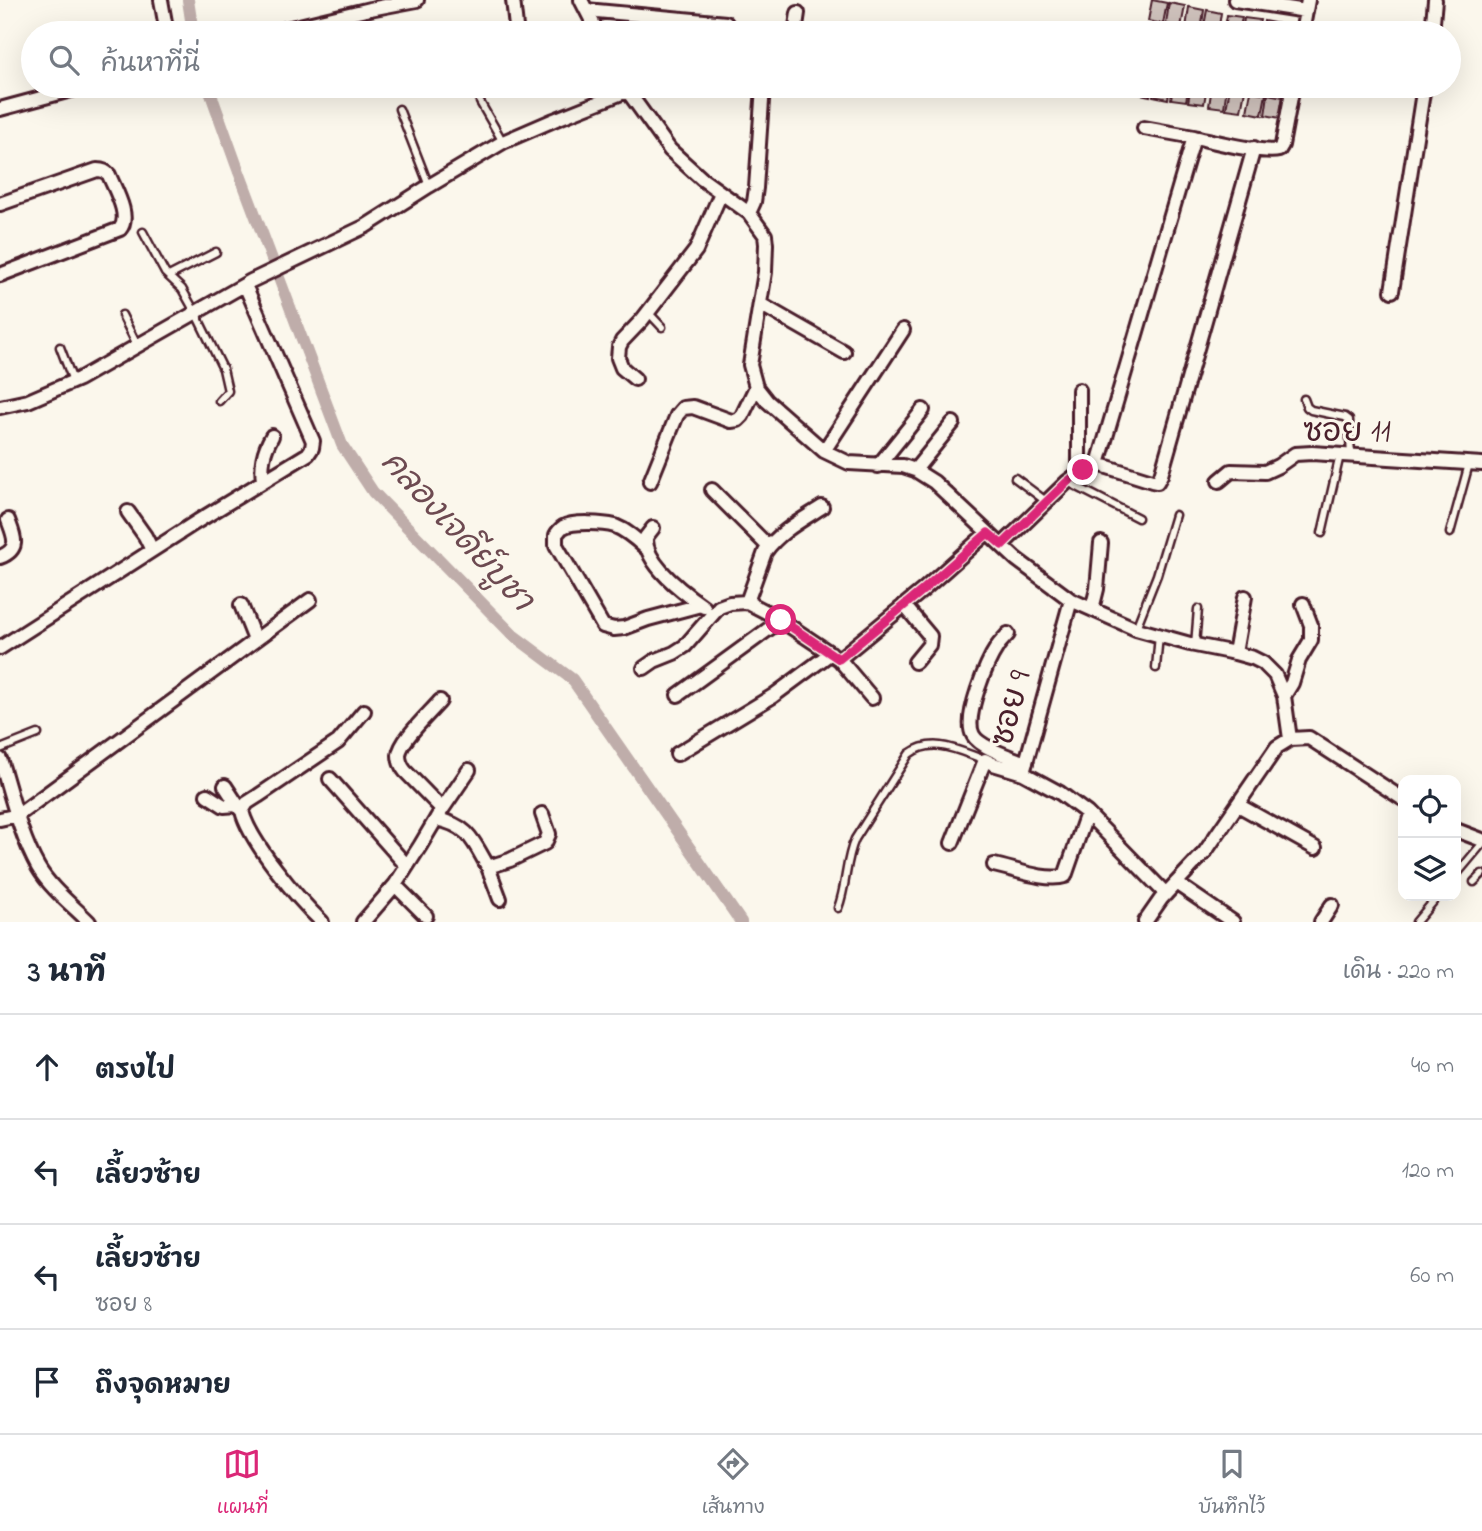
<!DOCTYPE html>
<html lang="th">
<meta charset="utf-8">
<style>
body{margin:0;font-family:"Indie Flower","Playpen Sans Thai",sans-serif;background:#f2f2f3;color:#1f2937}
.controls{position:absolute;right:21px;bottom:21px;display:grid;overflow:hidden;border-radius:14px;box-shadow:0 7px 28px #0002}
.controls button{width:63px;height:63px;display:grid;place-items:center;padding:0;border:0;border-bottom:2px solid #e0e1e3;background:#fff;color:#1f2937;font:35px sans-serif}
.stop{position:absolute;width:21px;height:21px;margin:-16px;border:5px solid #db2777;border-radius:50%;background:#fff}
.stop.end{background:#db2777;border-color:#fff;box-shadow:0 2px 7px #0008}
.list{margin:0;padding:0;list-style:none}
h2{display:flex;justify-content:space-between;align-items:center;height:91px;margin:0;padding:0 28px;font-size:30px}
h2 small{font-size:23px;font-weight:400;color:#747a83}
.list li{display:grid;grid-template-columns:46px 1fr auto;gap:21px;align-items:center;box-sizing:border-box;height:105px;padding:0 28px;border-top:2px solid #e0e1e3}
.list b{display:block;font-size:26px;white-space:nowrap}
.list p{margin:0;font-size:23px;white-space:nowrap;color:#747a83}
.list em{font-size:23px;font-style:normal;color:#747a83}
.icon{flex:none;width:38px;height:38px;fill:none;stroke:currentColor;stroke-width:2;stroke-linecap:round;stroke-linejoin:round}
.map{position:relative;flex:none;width:1482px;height:922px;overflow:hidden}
.search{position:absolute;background:#fff;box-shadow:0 7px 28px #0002;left:21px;right:21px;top:21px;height:77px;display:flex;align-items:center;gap:18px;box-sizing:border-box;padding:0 24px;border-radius:38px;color:#747a83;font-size:26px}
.sheet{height:511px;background:#fff}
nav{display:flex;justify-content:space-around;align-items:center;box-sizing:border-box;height:98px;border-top:2px solid #e0e1e3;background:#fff;font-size:19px;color:#747a83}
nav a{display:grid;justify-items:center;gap:4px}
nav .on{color:#db2777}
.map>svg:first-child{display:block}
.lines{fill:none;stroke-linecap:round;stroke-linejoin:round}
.canal{stroke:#bfadaa;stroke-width:12}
.building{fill:#cfc2bc;stroke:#4a1f2b;stroke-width:2}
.service-casing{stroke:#4a1f2b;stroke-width:11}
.minor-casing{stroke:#4a1f2b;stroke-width:18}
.service{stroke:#fbf7ec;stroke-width:6}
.minor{stroke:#fbf7ec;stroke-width:12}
.route{stroke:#db2777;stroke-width:9}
.labels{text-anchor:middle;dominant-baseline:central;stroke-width:6;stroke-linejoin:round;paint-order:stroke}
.street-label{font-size:32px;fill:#4a1f2b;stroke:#fbf7ec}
.water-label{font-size:33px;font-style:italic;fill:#6d4a51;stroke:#fbf7ec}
</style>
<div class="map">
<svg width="1482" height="922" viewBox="0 0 1482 922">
<rect width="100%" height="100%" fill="#fbf7ec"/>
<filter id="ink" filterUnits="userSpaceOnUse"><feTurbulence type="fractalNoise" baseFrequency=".0143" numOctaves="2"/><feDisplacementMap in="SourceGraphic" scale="14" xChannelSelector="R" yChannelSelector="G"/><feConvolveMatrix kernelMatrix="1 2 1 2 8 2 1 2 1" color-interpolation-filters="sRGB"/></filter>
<g filter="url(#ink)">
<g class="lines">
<path class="canal" d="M188 0 193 33
M208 86 236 164 342 445 373 492 513 635 572 679 741 922"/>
</g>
<path class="building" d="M1152 0 1167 3 1163 24 1148 21Z
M1169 3 1185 6 1181 27 1166 24Z
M1189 7 1204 10 1201 31 1186 28Z
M1207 10 1221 13 1218 33 1203 31Z
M1227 15 1242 17 1239 33H1224Z
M1244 18 1260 20 1257 33H1242Z
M1264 21 1279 24 1277 33H1262Z
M1282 24 1296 27 1295 33H1280Z
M1147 25 1162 28 1161 33H1146Z
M1164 28 1179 31V33H1164Z
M1136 86H1152L1150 96 1135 93Z
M1154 86H1170L1168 99 1153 96Z
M1173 86H1189L1186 101 1171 99Z
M1191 86H1207L1204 104 1188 102Z
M1212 86 1227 87 1224 108 1209 106Z
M1230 88 1245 90 1241 111 1226 109Z
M1251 91 1266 94 1262 115 1247 112Z
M1268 94 1283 97 1280 118 1265 115Z"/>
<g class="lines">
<defs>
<path id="service" d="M480 102 503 142
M399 109 429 186
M143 232 165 273 182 289 195 312 223 369 228 391 219 401
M169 276 216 252
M648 312 662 327
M122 315 137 345
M60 347 73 381
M1304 399 1307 407 1311 410 1345 417 1349 420 1351 456
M1015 478 1047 502
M1068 482 1138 518
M1322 533 1340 455
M1450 533 1469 464
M1136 628 1157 575 1175 515
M1195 645 1198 609
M1156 668 1159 635
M0 749 38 734
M1456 875 1482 844
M1474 882 1482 874
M838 908C847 885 845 861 855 839L909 754C934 736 959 751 985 760
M1416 922 1438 896"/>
<path id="minor" d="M161 0 167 33
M513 0 516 27
M581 0 598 33
M1235 0 1306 11
M586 10 726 23
M270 33 370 9 417 0
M795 33 798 13
M1302 33 1308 0
M1432 33 1435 0
M624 86 670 150 702 179 749 213 765 235 766 244 765 272 750 365 756 387 767 401 824 451 849 463 903 466 915 470 934 482 1016 559 1071 600 1136 629 1190 644 1235 653 1253 658 1263 663 1275 675 1284 696 1290 739
M0 109 86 86
M1144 128 1194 137
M0 204 97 170C102 170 106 171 109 175 115 190 131 216 120 229L0 275
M749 213 754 202 756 188 763 86
M1392 291 1424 86
M760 304 844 352
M635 379 622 368 618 358 619 347 622 341 642 320 696 250 721 193
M0 407 28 401 79 379 251 281 366 226 429 186 503 142 554 120 627 91
M824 451 903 330
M1098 464 1194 137C1213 141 1262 154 1279 150L1282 145 1293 86
M878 466 923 410
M915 470 953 423
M1083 470 1098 464 1152 481 1157 482 1161 475 1254 148
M263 481C261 464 263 452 272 436
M1219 481 1231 471 1265 472 1278 466 1295 454 1312 453 1482 464
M650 482 677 415 683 408 693 407 731 421 738 420 742 416 756 387
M712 490 769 547
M128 512 145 536 152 550
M653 528 646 537C644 564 684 593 704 607
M1002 545 1067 482 1083 470 1079 461V390
M648 550C638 541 628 531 615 526 604 523 573 521 563 527 561 528 557 533 556 535V545L603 626 614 629 624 628 648 619 701 605
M0 557C21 549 14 536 8 520
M1071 600 1023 773 1060 793 1087 813 1166 894
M747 602 765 552C779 532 802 520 822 507
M241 605 255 640
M904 605 930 636 929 645 915 662
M1092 609 1097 589 1101 543
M1008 634C1005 638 1000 642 997 647 987 662 963 718 973 735 979 747 1012 758 1026 763
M0 648 198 521 308 454 312 448 313 441 245 285
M1235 653 1245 597
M839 659 923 590 987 533
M644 668 654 661 674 653 685 646 719 607 730 603 747 602 776 617 839 659 872 698
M678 695 781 620
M1284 696 1292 683 1299 660 1311 640V625L1303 604
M440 701C430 713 400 740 399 755 399 761 401 766 405 771L442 809
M677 754 773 696 831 653
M0 759C11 794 20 835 38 867 50 888 72 905 89 922
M330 779 407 866
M225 786 240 809
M207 795 224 806 237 805
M1238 805 1315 848
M0 819 18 815 310 600
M436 819C468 825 473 840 488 867L510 860 545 843 549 834 542 814
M1456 830 1482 840
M952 843 985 760 993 764 1023 773
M994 865C1014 869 1046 882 1065 876L1087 813
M488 867 500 899
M1176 883 1233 922
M395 885 426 916
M322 922C299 900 249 841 242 811L247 803 258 796 338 742 364 711
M363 922 395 885 420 846 439 814 469 770
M1145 922 1161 899 1205 852 1277 747 1290 739 1309 738 1403 799
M1321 922 1332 905"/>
</defs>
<use href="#service" class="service-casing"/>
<use href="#minor" class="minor-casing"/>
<use href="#service" class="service"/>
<use href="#minor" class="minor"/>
</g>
</g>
<g class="lines" filter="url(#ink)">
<path class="route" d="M781 620 839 659 923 590 988 533 1002 545 1067 482 1083 470"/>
</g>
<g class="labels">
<g class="street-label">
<text x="1347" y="433">ซอย 11</text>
<text transform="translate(1013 709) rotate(-75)">ซอย 9</text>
</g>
<g class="water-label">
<text transform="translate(456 532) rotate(47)">คลองเจดีย์บูชา</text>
</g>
</g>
</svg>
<div class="controls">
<button><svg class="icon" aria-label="locate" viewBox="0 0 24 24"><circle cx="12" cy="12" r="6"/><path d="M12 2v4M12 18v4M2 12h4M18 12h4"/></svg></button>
<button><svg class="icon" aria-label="layers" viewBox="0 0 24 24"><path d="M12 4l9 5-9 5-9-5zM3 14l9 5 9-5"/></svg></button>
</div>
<div class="stop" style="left:781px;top:620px"></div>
<div class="stop end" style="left:1083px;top:470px"></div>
<div class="search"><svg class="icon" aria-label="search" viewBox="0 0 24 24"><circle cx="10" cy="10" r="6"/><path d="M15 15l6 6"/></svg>ค้นหาที่นี่</div>
</div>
<section class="sheet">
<h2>3 นาที<small>เดิน · 220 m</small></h2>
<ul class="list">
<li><svg class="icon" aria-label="ahead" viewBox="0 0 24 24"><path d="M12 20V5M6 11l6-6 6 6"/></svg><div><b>ตรงไป</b></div><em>40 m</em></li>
<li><svg class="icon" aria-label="left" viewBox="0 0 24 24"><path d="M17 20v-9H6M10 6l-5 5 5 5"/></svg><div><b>เลี้ยวซ้าย</b></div><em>120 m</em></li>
<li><svg class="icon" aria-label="left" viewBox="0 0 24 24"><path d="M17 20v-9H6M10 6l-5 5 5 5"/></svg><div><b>เลี้ยวซ้าย</b><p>ซอย 8</p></div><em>60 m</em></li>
<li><svg class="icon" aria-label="arrive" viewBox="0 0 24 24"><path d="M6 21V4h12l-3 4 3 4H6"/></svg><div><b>ถึงจุดหมาย</b></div></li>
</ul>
</section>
<nav>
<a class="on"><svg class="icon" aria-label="map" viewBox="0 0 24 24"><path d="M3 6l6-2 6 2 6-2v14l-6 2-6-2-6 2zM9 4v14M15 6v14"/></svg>แผนที่</a>
<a><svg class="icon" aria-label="directions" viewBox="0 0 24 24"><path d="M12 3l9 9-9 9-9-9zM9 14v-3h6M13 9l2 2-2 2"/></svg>เส้นทาง</a>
<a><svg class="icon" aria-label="saved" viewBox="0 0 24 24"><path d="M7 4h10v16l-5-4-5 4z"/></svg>บันทึกไว้</a>
</nav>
